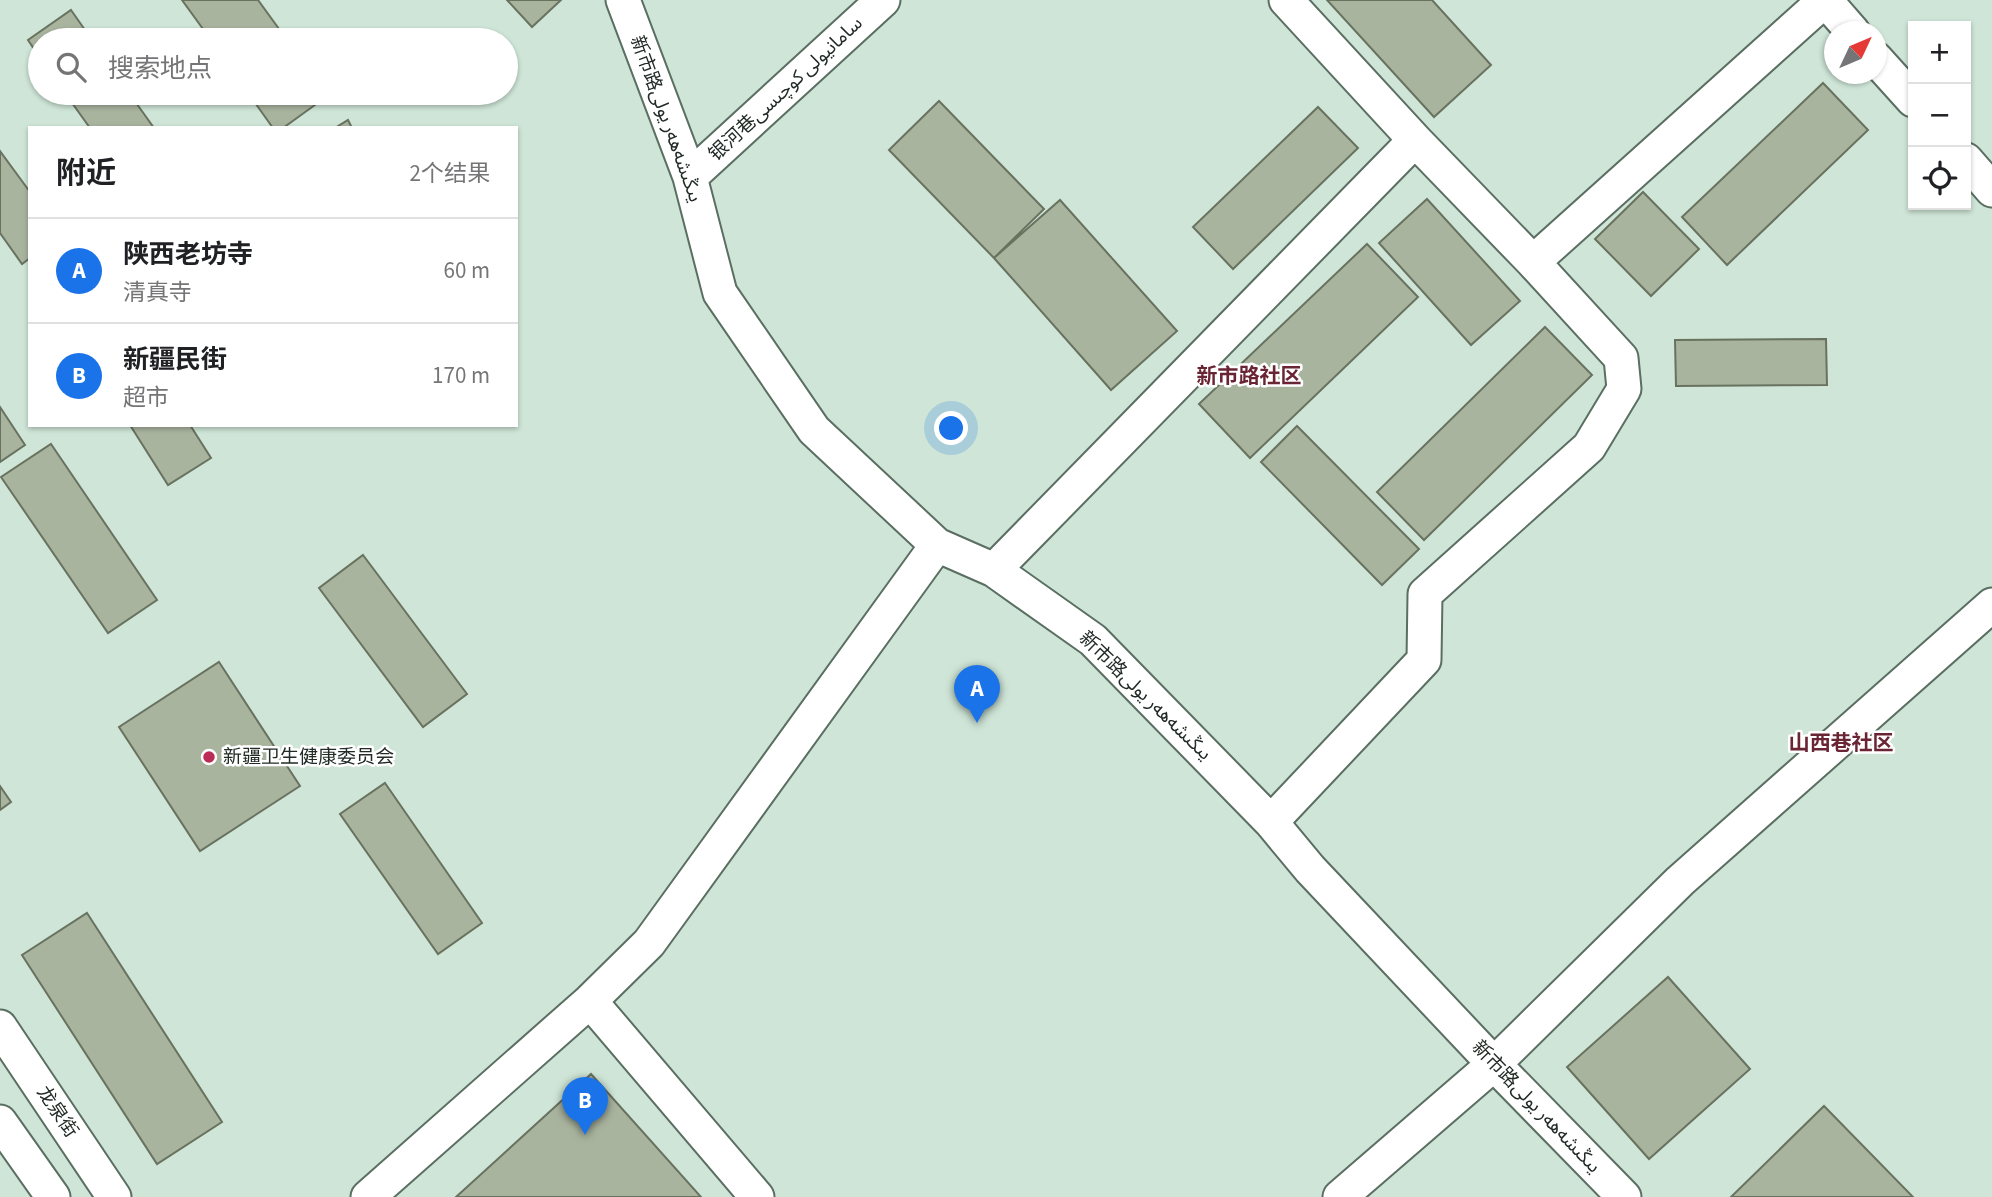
<!DOCTYPE html>
<html lang="zh">
<meta charset="utf-8">
<style>
body{margin:0;font-family:"Source Sans 3","Noto Sans Arabic","Noto Sans SC",sans-serif;background:#f2f2f2;color:#202124}
.controls{position:absolute;right:21px;top:21px;display:grid;overflow:hidden;border-radius:0px;box-shadow:0 2px 5px #0004}
.controls button{width:63px;height:63px;display:grid;place-items:center;padding:0;border:0;border-bottom:2px solid #e0e0e0;background:#fff;color:#202124;font:35px sans-serif}
.compass{position:absolute;left:1824px;top:21px;width:63px;height:63px;border-radius:50%;background:#fff;box-shadow:0 2px 5px #0004;rotate:46deg}
.you{position:absolute;left:952px;top:429px;width:24px;height:24px;margin:-18px;border:5px solid #fff;border-radius:50%;background:#1a73e8;box-shadow:0 0 0 10px #1a73e833}
.badge{display:grid;place-items:center;width:46px;height:46px;border-radius:50%;background:#1a73e8;color:#fff;font-size:23px;font-weight:700}
.pin{position:absolute;translate:-50% -58px;filter:drop-shadow(0 2px 4px #0008)}
.pin::after{content:'';position:absolute;top:37px;width:24px;height:21px;background:inherit;clip-path:polygon(0 0,100% 0,50% 100%)}
.list{margin:0;padding:0;list-style:none}
h2{display:flex;justify-content:space-between;align-items:center;height:91px;margin:0;padding:0 28px;font-size:30px}
h2 small{font-size:23px;font-weight:400;color:#757577}
.list li{display:grid;grid-template-columns:46px 1fr auto;gap:21px;align-items:center;box-sizing:border-box;height:105px;padding:0 28px;border-top:2px solid #e0e0e0}
.list b{display:block;font-size:26px;white-space:nowrap}
.list p{margin:0;font-size:23px;white-space:nowrap;color:#757577}
.list em{font-size:23px;font-style:normal;color:#757577}
.icon{flex:none;width:38px;height:38px;fill:none;stroke:currentColor;stroke-width:2;stroke-linecap:round;stroke-linejoin:round}
.map{position:relative;flex:none;width:1992px;height:1197px;overflow:hidden}
.search{position:absolute;background:#fff;box-shadow:0 2px 5px #0004;left:28px;top:28px;width:490px;height:77px;display:flex;align-items:center;gap:18px;box-sizing:border-box;padding:0 24px;border-radius:38px;color:#757577;font-size:26px}
.panel{position:absolute;background:#fff;box-shadow:0 2px 5px #0004;left:28px;top:126px;width:490px;height:301px;border-radius:0px}
.map>svg:first-child{display:block}
.building{fill:#a9b49f;stroke:#68725f;stroke-width:2}
.lines{fill:none;stroke-linecap:round;stroke-linejoin:round}
.minor-casing{stroke:#5a6e62;stroke-width:37}
.minor{stroke:#fff;stroke-width:33}
.poi-dot{fill:#bc2d56;stroke:#fff;stroke-width:2.5}
.labels{text-anchor:middle;dominant-baseline:central;stroke-width:5;stroke-linejoin:round;paint-order:stroke}
.street-label{font-size:19px;fill:#222b26;stroke:#fff}
.poi-label{font-size:19px;fill:#222b26;stroke:#fff;text-anchor:start}
.neighbourhood-label{font-size:21px;font-weight:bold;fill:#6a2535;stroke:#fff}
</style>
<div class="map">
<svg width="1992" height="1197" viewBox="0 0 1992 1197">
<rect width="100%" height="100%" fill="#cee5d7"/>
<path class="building" d="M182 0H258L287 40H211Z
M507 0H561L532 27Z
M1327 0H1432L1491 65 1434 117Z
M71 10 92 40H40V58L28 40Z
M1823 83 1868 130 1727 265 1682 217Z
M65 93H129L154 128H90Z
M248 93H324L326 97 283 128H273Z
M939 101 1044 209 994 258 889 150Z
M1318 107 1358 148 1233 269 1193 227Z
M348 120 352 128H335Z
M0 151 30 192V258L22 264 0 233Z
M1643 192 1699 249 1651 296 1595 239Z
M1427 199 1520 301 1471 345 1379 243Z
M1060 200 1177 331 1111 390 994 258Z
M1367 244 1418 297 1250 458 1199 404Z
M1545 327 1592 375 1424 540 1377 492Z
M1826 339 1827 385 1676 386 1675 340Z
M0 407 25 445 0 462Z
M130 425H190L211 458 168 485Z
M1297 426 1419 549 1382 585 1261 462Z
M51 444 157 600 108 633 1 477Z
M363 555 467 694 423 727 319 588Z
M219 662 300 786 200 851 119 727Z
M385 783 482 923 438 954 340 814Z
M0 786 11 802 0 810Z
M87 913 222 1122 157 1164 22 955Z
M1668 977 1750 1069 1649 1159 1567 1067Z
M591 1074 701 1197H456Z
M1824 1106 1913 1197H1731Z"/>
<g class="lines">
<defs>
<path id="minor" d="M623 0 690 177 720 293 814 430 937 545 994 570 1093 640 1271 822 1310 869 1494 1064 1624 1197
M1825 0 1853 32
M1876 59 1913 100
M1415 140 1533 262 1825 0
M1966 160 1992 190
M690 177 883 0
M994 570 1415 140 1286 0
M1271 822 1424 660 1425 594 1589 447 1624 389 1621 358 1533 262
M590 1001 757 1197
M0 1027 114 1197
M0 1122 53 1197
M368 1197 590 1001 649 943 937 545
M1340 1197 1494 1064 1680 881 1992 605"/>
</defs>
<use href="#minor" class="minor-casing"/>
<use href="#minor" class="minor"/>
</g>
<circle class="poi-dot" cx="209" cy="757" r="7"/>
<g class="labels">
<g class="street-label">
<text transform="translate(786 89) rotate(-43)">银河巷سامانيولى كوچىسى</text>
<text transform="translate(666 119) rotate(70)">新市路يىڭىشەھەر يولى</text>
<text transform="translate(1145 696) rotate(44)">新市路يىڭىشەھەر يولى</text>
<text transform="translate(1536 1107) rotate(46)">新市路يىڭىشەھەر يولى</text>
<text transform="translate(57 1112) rotate(56)">龙泉街</text>
</g>
<g class="poi-label">
<text x="223" y="757">新疆卫生健康委员会</text>
</g>
<g class="neighbourhood-label">
<text x="1249" y="376">新市路社区</text>
<text x="1841" y="743">山西巷社区</text>
</g>
</g>
</svg>
<div class="controls">
<button>+</button>
<button>−</button>
<button><svg class="icon" aria-label="locate" viewBox="0 0 24 24"><circle cx="12" cy="12" r="6"/><path d="M12 2v4M12 18v4M2 12h4M18 12h4"/></svg></button>
</div>
<svg class="compass" viewBox="-18 -18 36 36"><path d="M0-13l5 13h-10z" fill="#e53935"/><path d="M0 13l5-13h-10z" fill="#757577"/></svg>
<div class="you"></div>
<div class="pin badge" style="left:977px;top:723px">A</div>
<div class="pin badge" style="left:585px;top:1135px">B</div>
<div class="search"><svg class="icon" aria-label="search" viewBox="0 0 24 24"><circle cx="10" cy="10" r="6"/><path d="M15 15l6 6"/></svg>搜索地点</div>
<section class="panel">
<h2>附近<small>2个结果</small></h2>
<ul class="list">
<li><span class="badge">A</span><div><b>陕西老坊寺</b><p>清真寺</p></div><em>60 m</em></li>
<li><span class="badge">B</span><div><b>新疆民街</b><p>超市</p></div><em>170 m</em></li>
</ul>
</section>
</div>
